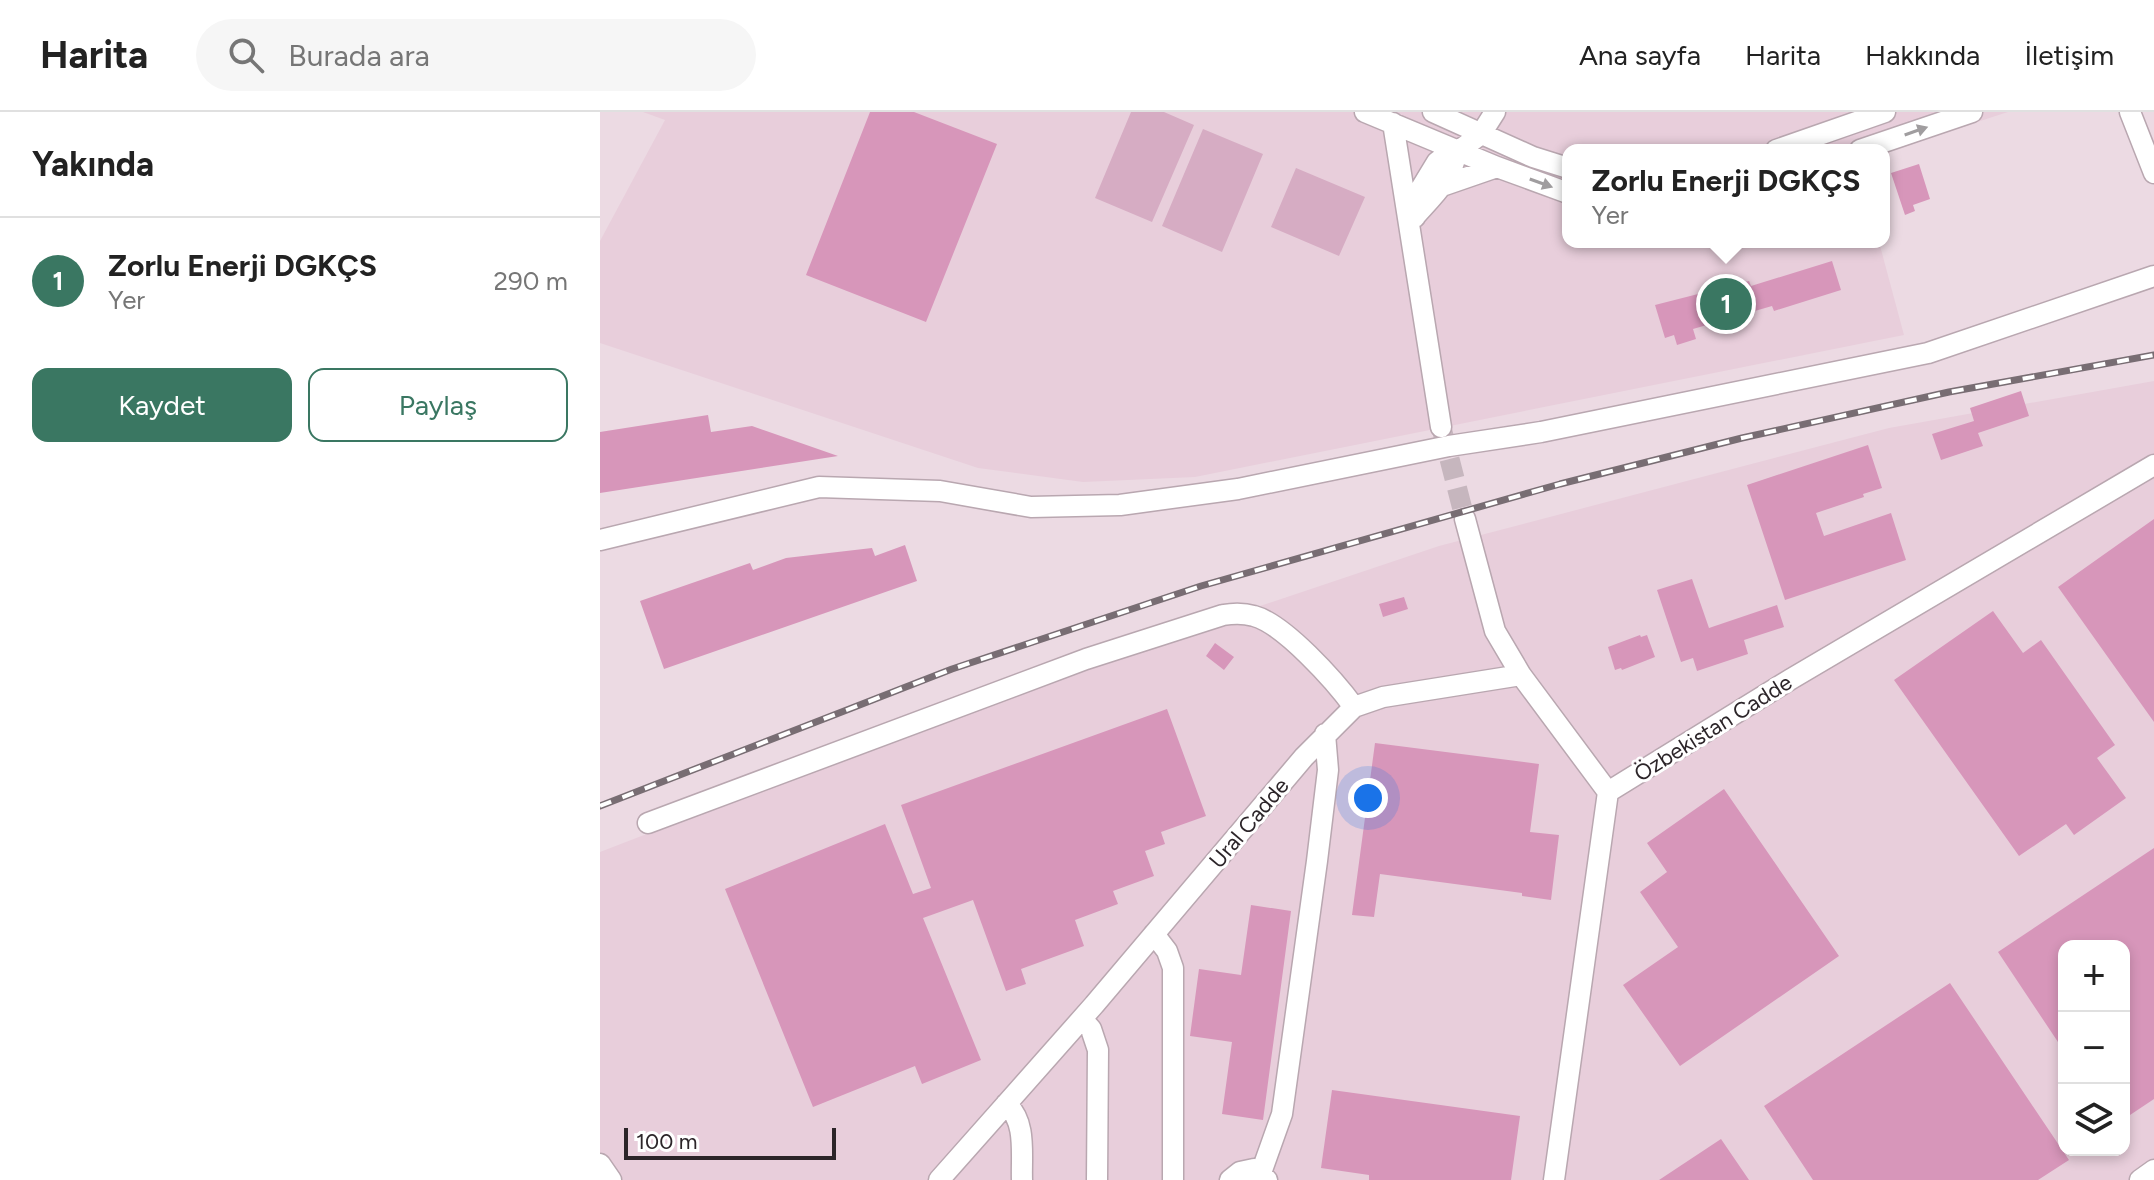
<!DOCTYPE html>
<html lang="tr">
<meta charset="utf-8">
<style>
body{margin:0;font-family:Figtree,sans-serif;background:#f6f6f6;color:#222}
.controls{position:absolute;right:24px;bottom:24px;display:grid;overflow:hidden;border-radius:16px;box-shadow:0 4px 12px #0003}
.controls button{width:72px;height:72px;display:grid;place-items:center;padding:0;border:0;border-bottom:2px solid #e0e0e0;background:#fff;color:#222;font:40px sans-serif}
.scale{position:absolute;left:24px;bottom:20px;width:212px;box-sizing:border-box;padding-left:8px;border:4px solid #2c2529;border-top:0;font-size:22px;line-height:28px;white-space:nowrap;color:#2c2529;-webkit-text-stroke:6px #fff;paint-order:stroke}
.you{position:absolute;left:768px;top:686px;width:28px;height:28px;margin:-20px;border:6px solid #fff;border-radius:50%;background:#1a73e8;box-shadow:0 0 0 12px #1a73e833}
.badge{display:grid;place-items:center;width:52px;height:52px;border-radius:50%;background:#3a7762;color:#fff;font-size:26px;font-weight:700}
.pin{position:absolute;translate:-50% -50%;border:4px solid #fff;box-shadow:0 2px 8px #0006}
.popup{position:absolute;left:962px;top:32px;width:328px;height:104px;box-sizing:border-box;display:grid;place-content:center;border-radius:16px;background:#fff;filter:drop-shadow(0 2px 6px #0005);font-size:26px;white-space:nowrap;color:#767676}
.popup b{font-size:30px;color:#222}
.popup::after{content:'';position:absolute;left:50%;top:100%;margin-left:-16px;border:16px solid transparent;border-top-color:#fff}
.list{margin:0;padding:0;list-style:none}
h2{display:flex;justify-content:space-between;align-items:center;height:104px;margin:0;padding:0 32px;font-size:34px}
h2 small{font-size:26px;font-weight:400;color:#767676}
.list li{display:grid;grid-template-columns:52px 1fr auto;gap:24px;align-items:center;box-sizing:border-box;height:128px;padding:0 32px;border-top:2px solid #e0e0e0}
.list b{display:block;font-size:30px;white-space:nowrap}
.list p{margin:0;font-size:26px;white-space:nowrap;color:#767676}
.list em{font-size:26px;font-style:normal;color:#767676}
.actions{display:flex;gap:16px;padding:24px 32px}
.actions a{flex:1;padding:18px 0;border:2px solid #3a7762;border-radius:16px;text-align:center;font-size:28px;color:#3a7762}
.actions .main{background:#3a7762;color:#fff}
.icon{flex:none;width:44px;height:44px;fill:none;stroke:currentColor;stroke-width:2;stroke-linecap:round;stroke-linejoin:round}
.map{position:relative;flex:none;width:1554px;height:1068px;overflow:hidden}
header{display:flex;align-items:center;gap:48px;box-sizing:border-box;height:112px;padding:0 40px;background:#fff;border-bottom:2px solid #e0e0e0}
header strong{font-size:38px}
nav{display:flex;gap:44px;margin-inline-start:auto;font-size:28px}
.search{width:560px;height:72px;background:#f6f6f6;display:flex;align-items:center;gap:20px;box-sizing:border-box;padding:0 28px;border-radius:44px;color:#767676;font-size:30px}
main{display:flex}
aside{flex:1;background:#fff}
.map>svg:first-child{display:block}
.built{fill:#e8cedb;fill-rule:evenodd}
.green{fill:#d6acc3}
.building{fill:#d796ba}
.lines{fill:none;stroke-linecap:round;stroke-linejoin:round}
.minor-tunnel{stroke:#c6b6be;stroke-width:20;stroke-dasharray:20 10;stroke-linecap:butt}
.minor-casing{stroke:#b9a7b0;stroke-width:23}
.minor{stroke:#fff;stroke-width:20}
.rail-casing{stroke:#786d73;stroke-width:7}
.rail{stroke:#fff;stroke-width:4;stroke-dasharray:12;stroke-linecap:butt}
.oneway{fill:#a09d9f}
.labels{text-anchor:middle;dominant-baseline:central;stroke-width:6;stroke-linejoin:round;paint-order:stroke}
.street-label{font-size:22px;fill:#2c2529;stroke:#fff}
</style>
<header>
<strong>Harita</strong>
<div class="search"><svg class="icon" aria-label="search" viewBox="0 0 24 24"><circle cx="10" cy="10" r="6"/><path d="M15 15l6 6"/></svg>Burada ara</div>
<nav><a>Ana sayfa</a><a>Harita</a><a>Hakkında</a><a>İletişim</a></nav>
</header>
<main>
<aside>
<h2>Yakında<small></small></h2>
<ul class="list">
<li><span class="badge">1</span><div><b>Zorlu Enerji DGKÇS</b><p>Yer</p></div><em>290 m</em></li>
</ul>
<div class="actions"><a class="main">Kaydet</a><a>Paylaş</a></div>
</aside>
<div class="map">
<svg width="1554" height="1068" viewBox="0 0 1554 1068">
<rect width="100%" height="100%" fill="#ecdae3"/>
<path class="built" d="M43 0H1408L1284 40V38H968V130H1279L1304 223 595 365 483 370 378 356 0 231V129L65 8Z
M1554 269V1068H0V740L490 551 839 434 1289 316ZM1464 834H1524V1038H1464Z"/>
<path class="green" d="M531 0H564L594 13 552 110 495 86Z
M603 17 663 42 622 140 562 114Z
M696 56 765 85 739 144 671 115Z"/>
<path class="building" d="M270 0H314L397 32 326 210 206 163Z
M1319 52 1330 87 1313 93 1315 99 1305 103 1291 61Z
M1232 149 1241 178 1174 199 1172 194 1093 217 1096 227 1077 233 1074 223 1065 226 1055 193 1149 169 1151 174Z
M1421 279 1429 304 1378 321 1383 334 1341 348 1332 322 1374 309 1370 296Z
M108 303 111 320 152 314 238 344 0 381V320Z
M1268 333 1282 376 1263 382 1264 385 1216 401 1224 424 1291 401 1306 448 1185 488 1147 373Z
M1554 407V610L1458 475Z
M305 433 317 469 64 557 40 489 150 451 153 458 186 446 272 436 275 444Z
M1092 467 1109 516 1177 493 1184 515 1144 528 1148 542 1097 559 1093 546 1081 550 1057 478Z
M804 485 808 497 783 505 779 492Z
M1393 499 1423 541 1441 528 1515 633 1497 646 1526 686 1474 723 1466 712 1419 744 1294 568Z
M1040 523 1041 525 1047 523 1055 545 1022 558 1021 556 1015 558 1008 535Z
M615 531 634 545 624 558 606 544Z
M567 597 606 704 561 720 565 732 545 739 554 764 513 779 518 792 475 808 484 834 421 857 426 872 406 879 373 788 323 806 381 948 322 972 315 954 213 995 125 777 285 712 313 782 331 776 301 693Z
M775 631 939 652 930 720 959 723 951 788 922 784V781L780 762 774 805 752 803Z
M1124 677 1239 844 1080 954 1023 873 1078 835 1040 780 1067 760 1047 731Z
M1554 736V987L1524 1007V834H1464V939L1398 840Z
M651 793 691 799 663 1008 622 1002 632 930 590 924 599 857 641 863Z
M1350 871 1469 1048 1438 1068H1213L1164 994Z
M732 978 920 1004 911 1068H769V1063L721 1056Z
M1121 1027 1149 1068H1059Z"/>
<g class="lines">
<path class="minor-tunnel" d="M842 318 865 407"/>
<defs>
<path id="minor" d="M765 0 897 55 968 81
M833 0 933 45 968 56
M1530 0 1554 61
M793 11 841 315
M1176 38 1285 0
M1260 38 1372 0
M842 74 897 55
M816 103C832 85 853 66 856 41
M815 105 820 78 837 50 845 44 856 41 881 22 895 0
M865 407 895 519 921 563
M0 428 219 375 340 379 431 395 520 393 638 377 849 334 941 320 1328 241 1554 164
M48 711 486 547 623 503C634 501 644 501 654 504 684 512 735 569 754 595
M554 822 567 839 573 856V1068
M482 907 491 917 498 938 497 1068
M406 992C427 1009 421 1043 422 1068
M0 1052 11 1068
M661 1061 682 1002 717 749 728 658 725 622
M339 1068 494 893 704 645 754 595 783 585 921 563 1008 680
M630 1068 640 1060 654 1057 667 1068
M954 1068 1008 680 1191 567 1554 353
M1540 1068 1554 1058"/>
</defs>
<use href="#minor" class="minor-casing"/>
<use href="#minor" class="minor"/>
<defs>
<path id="rail" d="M0 694 352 557 601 474 960 372 1142 326 1349 280 1554 243"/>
</defs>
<use href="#rail" class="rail-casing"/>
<use href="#rail" class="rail"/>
</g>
<defs><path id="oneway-solid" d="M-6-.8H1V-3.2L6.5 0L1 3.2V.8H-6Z" transform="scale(2)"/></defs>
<g class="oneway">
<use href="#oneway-solid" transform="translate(1316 19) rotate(-19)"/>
<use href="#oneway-solid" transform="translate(941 71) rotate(20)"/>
</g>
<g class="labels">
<g class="street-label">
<text transform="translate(1113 616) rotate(-32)">Özbekistan Cadde</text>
<text transform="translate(649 711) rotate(-50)">Ural Cadde</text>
</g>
</g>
</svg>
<div class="controls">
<button>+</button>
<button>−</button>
<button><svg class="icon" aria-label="layers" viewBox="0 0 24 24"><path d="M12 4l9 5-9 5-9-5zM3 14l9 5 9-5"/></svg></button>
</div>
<div class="scale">100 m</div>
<div class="you"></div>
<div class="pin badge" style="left:1126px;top:192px">1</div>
<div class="popup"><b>Zorlu Enerji DGKÇS</b>Yer</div>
</div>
</main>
